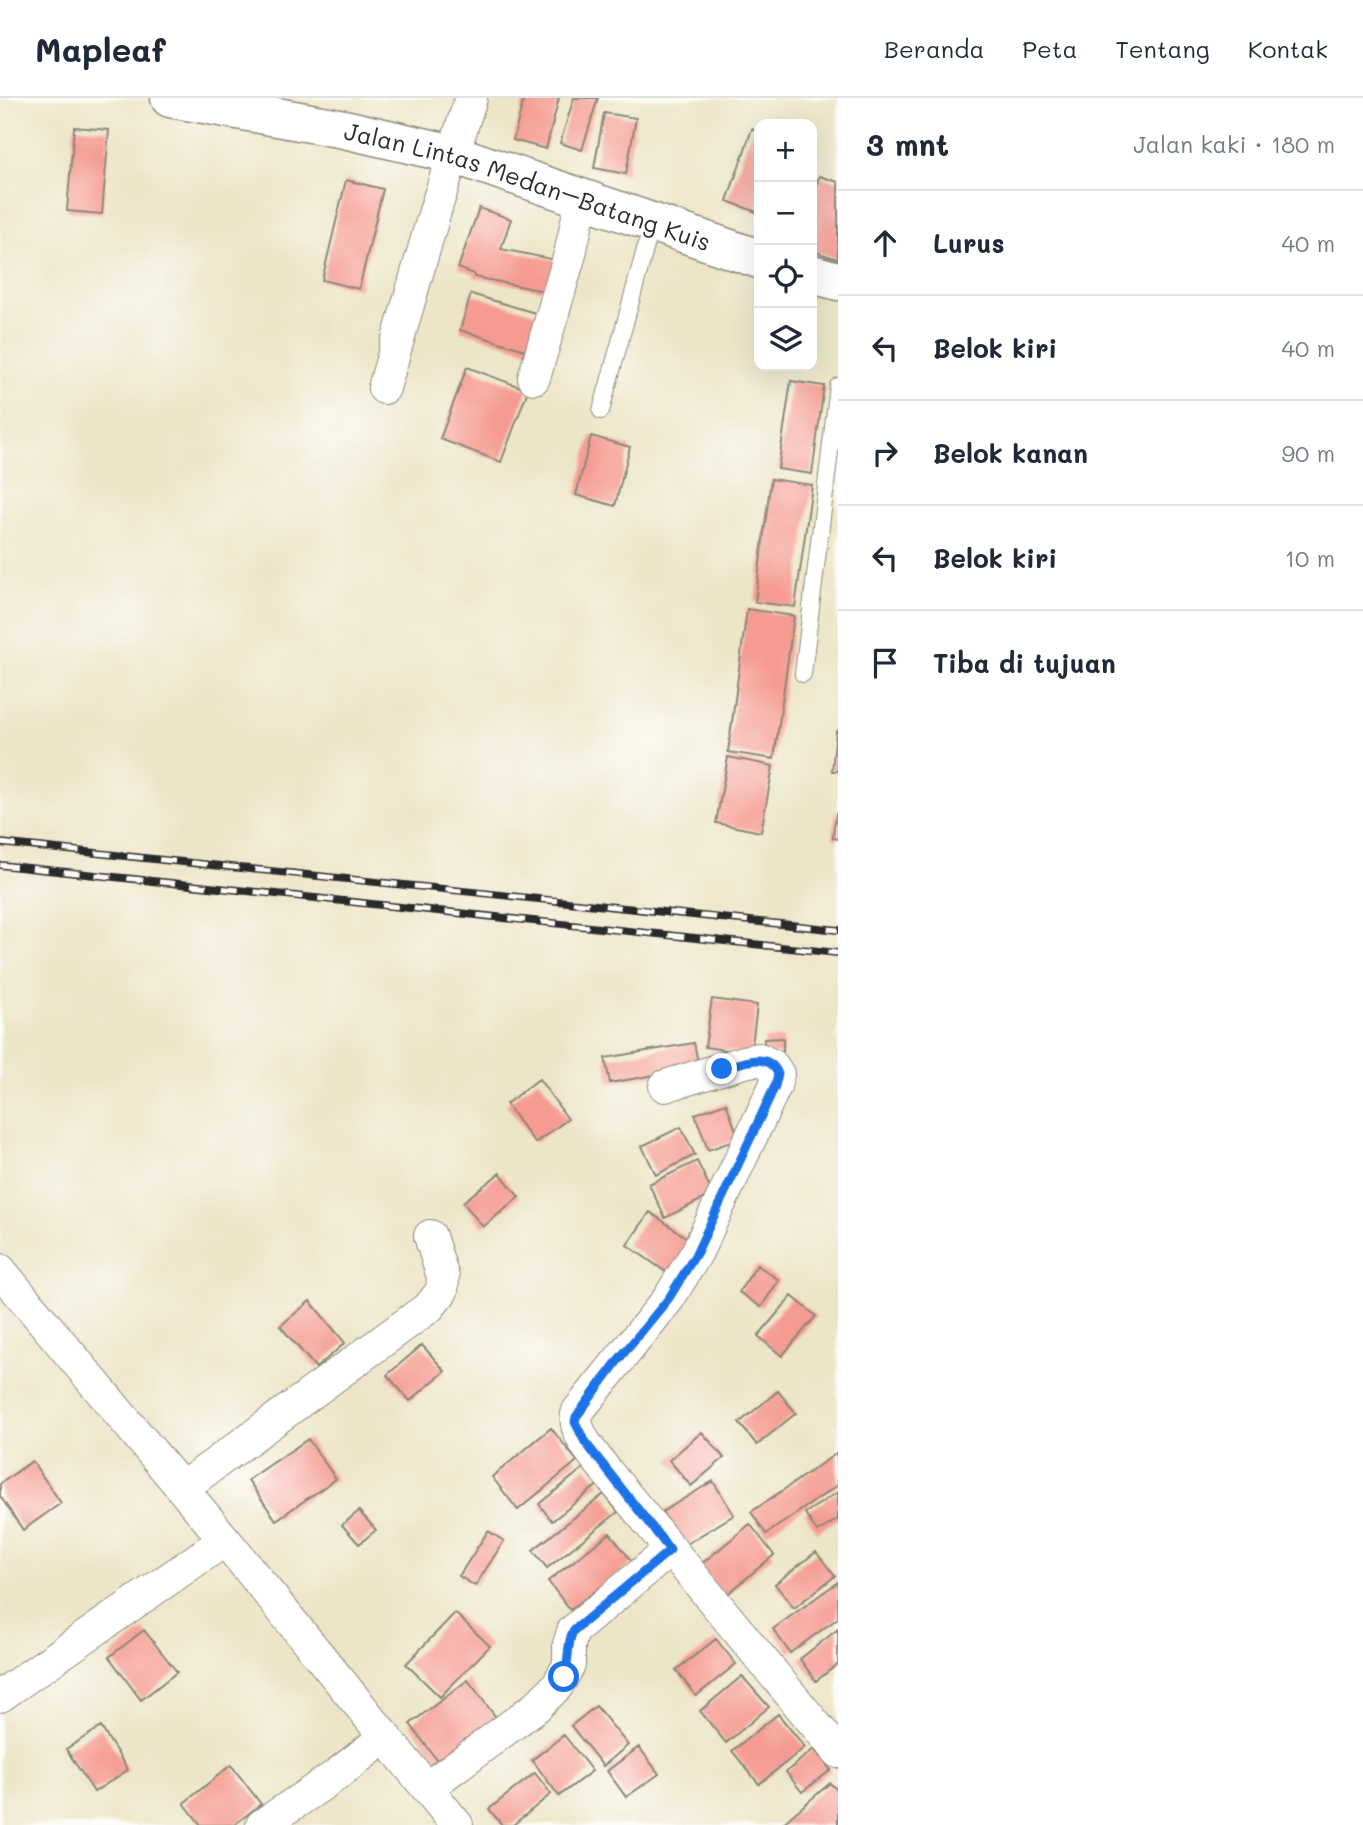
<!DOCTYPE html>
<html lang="id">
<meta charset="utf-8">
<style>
body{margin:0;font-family:Mali,sans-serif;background:#f6f6f7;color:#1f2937}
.controls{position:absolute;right:21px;top:21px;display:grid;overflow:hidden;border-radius:14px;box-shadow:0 7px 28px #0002}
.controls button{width:63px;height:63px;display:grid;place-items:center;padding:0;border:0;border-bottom:2px solid #e0e1e3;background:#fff;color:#1f2937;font:35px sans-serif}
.stop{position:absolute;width:21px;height:21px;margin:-16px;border:5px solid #1a73e8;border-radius:50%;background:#fff}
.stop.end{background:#1a73e8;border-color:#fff;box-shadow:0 2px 7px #0008}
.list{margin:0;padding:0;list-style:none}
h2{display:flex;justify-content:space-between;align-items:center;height:91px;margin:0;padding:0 28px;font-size:30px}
h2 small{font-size:23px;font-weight:400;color:#747a83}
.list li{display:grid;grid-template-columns:46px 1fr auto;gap:21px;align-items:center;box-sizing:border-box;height:105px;padding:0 28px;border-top:2px solid #e0e1e3}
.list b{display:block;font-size:26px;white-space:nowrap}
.list em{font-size:23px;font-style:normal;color:#747a83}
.icon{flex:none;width:38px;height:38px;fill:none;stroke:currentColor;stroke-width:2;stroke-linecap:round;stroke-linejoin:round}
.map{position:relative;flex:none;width:838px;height:1727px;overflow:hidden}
header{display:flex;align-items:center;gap:42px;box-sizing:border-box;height:98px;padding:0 35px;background:#fff;border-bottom:2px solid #e0e1e3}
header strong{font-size:33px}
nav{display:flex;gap:38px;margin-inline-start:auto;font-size:24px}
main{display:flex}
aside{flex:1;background:#fff}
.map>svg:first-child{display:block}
.building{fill:#f59b92}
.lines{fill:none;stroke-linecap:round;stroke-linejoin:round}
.lane-casing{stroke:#8c8879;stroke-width:18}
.street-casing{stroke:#8c8879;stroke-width:34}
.highway-casing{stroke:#8c8879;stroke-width:41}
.lane{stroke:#fff;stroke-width:16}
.street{stroke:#fff;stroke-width:32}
.highway{stroke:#fff;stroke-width:38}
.rail-casing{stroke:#2b2b2b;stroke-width:8}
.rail{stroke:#fdfcf7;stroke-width:5;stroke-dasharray:16;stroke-linecap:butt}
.route{stroke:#1a73e8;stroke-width:9}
.labels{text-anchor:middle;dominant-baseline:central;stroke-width:7;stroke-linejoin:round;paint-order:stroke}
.street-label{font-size:24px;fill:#2b2b2b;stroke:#fdfcf7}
</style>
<header>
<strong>Mapleaf</strong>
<nav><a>Beranda</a><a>Peta</a><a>Tentang</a><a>Kontak</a></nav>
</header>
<main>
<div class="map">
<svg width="838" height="1727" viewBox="0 0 838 1727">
<rect width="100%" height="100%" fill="#fdfcf7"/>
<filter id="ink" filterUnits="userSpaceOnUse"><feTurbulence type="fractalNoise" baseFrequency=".0143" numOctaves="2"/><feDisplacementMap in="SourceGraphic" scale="14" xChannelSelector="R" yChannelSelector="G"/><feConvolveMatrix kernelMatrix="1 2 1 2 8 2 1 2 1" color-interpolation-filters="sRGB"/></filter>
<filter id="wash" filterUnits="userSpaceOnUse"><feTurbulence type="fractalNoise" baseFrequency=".00686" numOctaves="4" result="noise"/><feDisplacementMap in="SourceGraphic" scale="28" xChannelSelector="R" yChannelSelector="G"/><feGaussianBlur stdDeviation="1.57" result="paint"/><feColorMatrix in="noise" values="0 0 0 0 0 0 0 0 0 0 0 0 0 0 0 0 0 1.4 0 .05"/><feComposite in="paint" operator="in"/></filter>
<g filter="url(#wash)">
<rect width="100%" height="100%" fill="#ede5c7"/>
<g id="blocks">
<path class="building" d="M524 0H559L546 51 513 42Z
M574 0H598L582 52 560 45Z
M604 15 636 20 626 76 594 70Z
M74 29 109 32 102 116 67 113Z
M752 31 759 34V115L727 103Z
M819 78 838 84V161L812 153V101Z
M346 82 383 91 359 191 322 182Z
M479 110 511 121 501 151 556 162 549 194 474 179V176L458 170Z
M471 196 542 217 531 254 460 232Z
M467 269 528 292 501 364 440 341Z
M791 283 824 288 812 376 778 371Z
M591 338 630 349 615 408 576 397Z
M771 381 812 387 795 509 755 504Z
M747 511 794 518 774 661 728 654Z
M836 633H838V673H832Z
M728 659 773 668 761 734 716 725Z
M836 715H838V741L833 740Z
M712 901 757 907 751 956 705 949Z
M783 940V956H765L764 941Z
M694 945 699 969 610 985 605 960Z
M539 981 568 1021 535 1045 506 1006Z
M726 1005 739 1041 708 1052 695 1016Z
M681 1029 695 1057 656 1077 642 1048Z
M697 1063 713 1096 665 1120 649 1086Z
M500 1075 519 1099 483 1129 463 1104Z
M650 1114 691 1143 669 1176 627 1147Z
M757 1167 779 1182 761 1209 739 1194Z
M792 1198 816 1218 782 1258 758 1238Z
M310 1203 345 1245 316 1270 280 1228Z
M422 1247 445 1273 410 1303 387 1277Z
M778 1293 796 1315 757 1347 739 1325Z
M551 1330 577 1363 518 1412 492 1379Z
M702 1334 724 1360 691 1388 669 1362Z
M308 1341 336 1381 276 1422 248 1382Z
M837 1355 838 1387 766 1436 751 1414Z
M32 1363 61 1405 23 1432 0 1398V1386Z
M586 1368 600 1385 552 1423 539 1406Z
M713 1383 734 1417 683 1448 662 1414Z
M838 1394V1421L817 1434 805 1415Z
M604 1396 618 1414 547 1470 533 1452Z
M359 1413 376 1432 359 1446 342 1427Z
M750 1426 774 1457 724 1499 699 1468Z
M488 1433 504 1443 475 1488 459 1478Z
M610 1435 633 1465 570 1512 548 1483Z
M816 1454 835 1478 794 1510 775 1486Z
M838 1484V1520L790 1555 773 1531Z
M455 1515 490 1548 440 1599 406 1566Z
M838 1531V1566L816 1583 800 1561Z
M144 1532 177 1574 141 1602 109 1559Z
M716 1541 736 1566 696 1598 676 1572Z
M742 1578 769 1609 726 1645 700 1613Z
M468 1582 498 1622 440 1666 410 1626Z
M596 1608 628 1647 603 1668 571 1628Z
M778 1616 805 1649 759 1686 732 1653Z
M101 1629 128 1672 94 1694 66 1651Z
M564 1637 592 1673 559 1698 532 1662Z
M639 1649 659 1676 626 1699 607 1673Z
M814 1651 831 1672 802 1694 786 1674Z
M231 1667 261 1706 234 1727H201L184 1705Z
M535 1675 551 1696 513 1727H502L489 1711Z
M830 1685 838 1693V1727H781Z"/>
</g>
</g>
<g filter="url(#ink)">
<use href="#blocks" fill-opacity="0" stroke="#8c8879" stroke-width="2"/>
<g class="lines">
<defs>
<path id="lane" d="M601 313 652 126
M803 576 838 288"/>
<path id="street" d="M534 280 570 156 582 100
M384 290 435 113 471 0
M665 988 744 964 759 961 772 967 778 976 775 988 697 1154 669 1200 578 1313C570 1333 596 1359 607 1374L838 1654
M0 1172 225 1442 457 1727
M182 1390 429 1209 442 1193 443 1179 430 1138
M0 1598 225 1442
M428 1689 536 1609 557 1588 569 1567V1547L573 1533 670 1452
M262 1727 335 1678 386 1638"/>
<g id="highway">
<path id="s1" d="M170 0 344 31 453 56 759 161"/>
<path d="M812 176 838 183"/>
</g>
</defs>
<use href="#lane" class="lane-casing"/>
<use href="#street" class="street-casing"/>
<use href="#highway" class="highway-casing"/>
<use href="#lane" class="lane"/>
<use href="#street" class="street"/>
<use href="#highway" class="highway"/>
<defs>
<path id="rail" d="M0 745 838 832
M0 767 838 855"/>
</defs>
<use href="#rail" class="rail-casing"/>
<use href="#rail" class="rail"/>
</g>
</g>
<g class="lines" filter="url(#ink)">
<path class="route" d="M564 1579C570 1564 566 1548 573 1533L670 1452 585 1344 575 1324 576 1319 619 1261 669 1200 697 1154 775 988 778 976C768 952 741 965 722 971"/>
</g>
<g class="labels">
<g class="street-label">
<text stroke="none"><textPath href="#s1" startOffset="369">Jalan Lintas Medan–Batang Kuis</textPath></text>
</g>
</g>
</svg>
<div class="controls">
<button>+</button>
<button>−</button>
<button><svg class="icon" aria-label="locate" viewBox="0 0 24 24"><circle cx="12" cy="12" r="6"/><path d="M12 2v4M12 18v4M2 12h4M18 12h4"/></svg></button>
<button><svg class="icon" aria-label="layers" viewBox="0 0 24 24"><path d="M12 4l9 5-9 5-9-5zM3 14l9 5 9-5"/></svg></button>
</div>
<div class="stop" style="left:564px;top:1579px"></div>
<div class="stop end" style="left:722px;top:971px"></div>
</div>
<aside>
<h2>3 mnt<small>Jalan kaki · 180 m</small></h2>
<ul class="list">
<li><svg class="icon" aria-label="ahead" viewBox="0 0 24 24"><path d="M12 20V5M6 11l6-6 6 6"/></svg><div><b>Lurus</b></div><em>40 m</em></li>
<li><svg class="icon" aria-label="left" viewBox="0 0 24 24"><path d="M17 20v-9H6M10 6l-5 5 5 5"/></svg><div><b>Belok kiri</b></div><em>40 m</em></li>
<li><svg class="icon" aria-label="right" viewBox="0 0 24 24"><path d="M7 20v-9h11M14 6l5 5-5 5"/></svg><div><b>Belok kanan</b></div><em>90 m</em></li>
<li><svg class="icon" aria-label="left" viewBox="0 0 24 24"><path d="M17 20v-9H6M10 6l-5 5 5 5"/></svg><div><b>Belok kiri</b></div><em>10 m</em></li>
<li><svg class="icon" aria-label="arrive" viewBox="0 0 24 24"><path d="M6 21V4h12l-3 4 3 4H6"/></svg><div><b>Tiba di tujuan</b></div></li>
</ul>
</aside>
</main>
